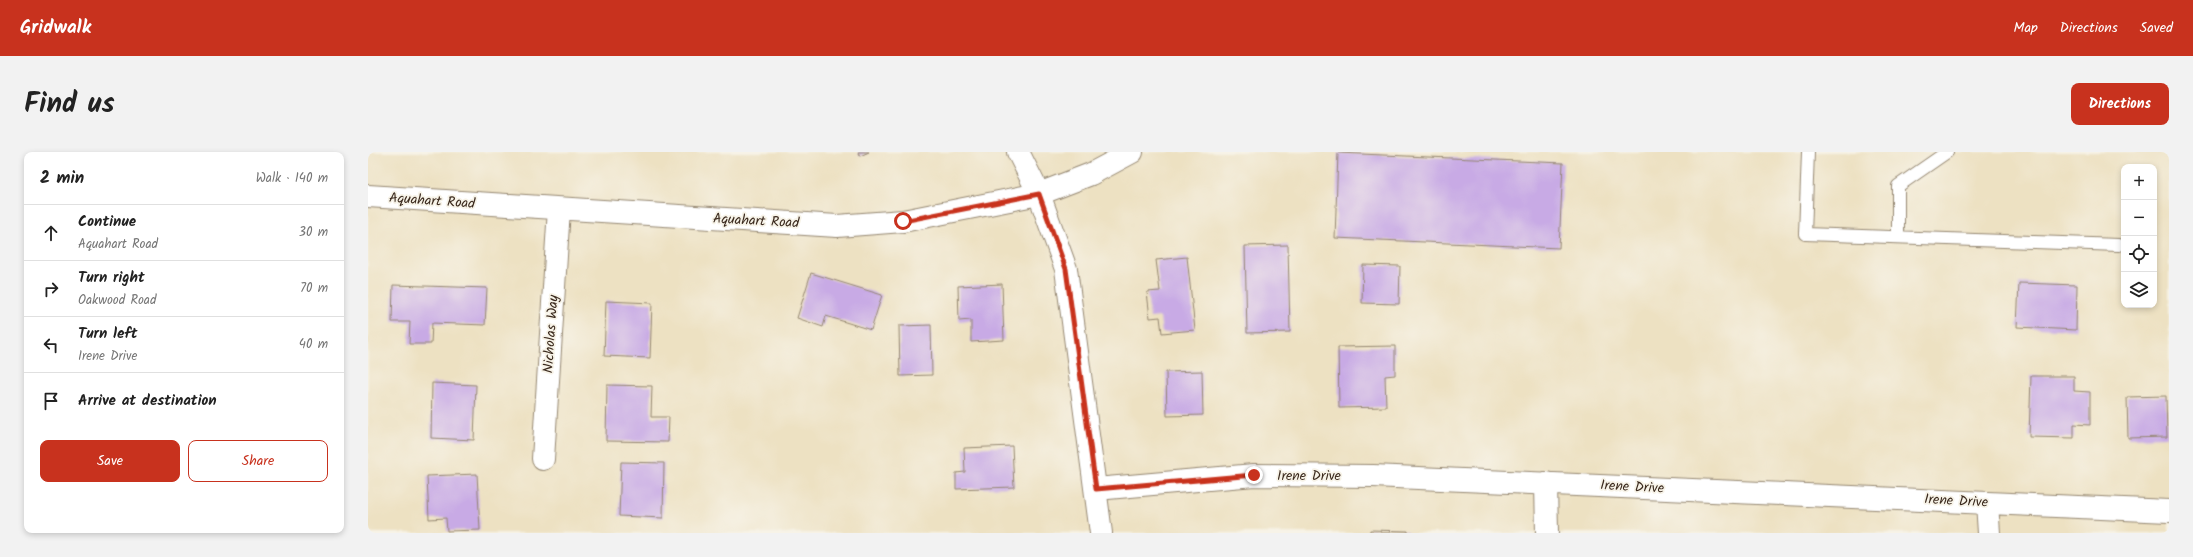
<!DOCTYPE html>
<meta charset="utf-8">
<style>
body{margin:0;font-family:Kalam,sans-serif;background:#f2f2f2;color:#222}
.controls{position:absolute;right:12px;top:12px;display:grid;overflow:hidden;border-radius:8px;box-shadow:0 2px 6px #0003}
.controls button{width:36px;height:36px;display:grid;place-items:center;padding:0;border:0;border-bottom:1px solid #e0e0e0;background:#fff;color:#222;font:20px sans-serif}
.stop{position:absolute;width:12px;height:12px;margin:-9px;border:3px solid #c8321e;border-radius:50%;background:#fff}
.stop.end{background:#c8321e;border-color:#fff;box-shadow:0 1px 4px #0008}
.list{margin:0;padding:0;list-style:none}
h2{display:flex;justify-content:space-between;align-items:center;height:52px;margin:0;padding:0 16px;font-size:17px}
h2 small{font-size:13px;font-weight:400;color:#767676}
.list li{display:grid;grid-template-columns:26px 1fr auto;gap:12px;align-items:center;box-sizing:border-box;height:56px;padding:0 16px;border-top:1px solid #e0e0e0}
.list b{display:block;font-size:15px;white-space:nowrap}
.list p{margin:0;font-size:13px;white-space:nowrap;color:#767676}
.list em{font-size:13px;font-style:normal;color:#767676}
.actions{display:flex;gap:8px;padding:12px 16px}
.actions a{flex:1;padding:9px 0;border:1px solid #c8321e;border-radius:8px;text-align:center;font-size:14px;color:#c8321e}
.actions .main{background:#c8321e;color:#fff}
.icon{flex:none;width:22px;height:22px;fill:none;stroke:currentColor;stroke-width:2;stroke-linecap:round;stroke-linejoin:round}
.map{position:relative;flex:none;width:1801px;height:381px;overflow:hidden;border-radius:8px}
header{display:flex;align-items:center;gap:24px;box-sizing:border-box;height:56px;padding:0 20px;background:#c8321e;color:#fff}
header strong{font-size:19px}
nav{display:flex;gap:22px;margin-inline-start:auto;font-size:14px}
.intro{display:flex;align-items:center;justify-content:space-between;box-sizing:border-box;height:96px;padding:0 24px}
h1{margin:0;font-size:28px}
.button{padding:10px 18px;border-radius:8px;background:#c8321e;color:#fff;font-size:14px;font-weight:700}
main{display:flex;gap:24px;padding:0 24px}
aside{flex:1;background:#fff;border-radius:8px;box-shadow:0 2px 6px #0003}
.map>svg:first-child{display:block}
.building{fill:#c8aae5}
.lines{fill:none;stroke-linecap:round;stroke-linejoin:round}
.service-casing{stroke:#948670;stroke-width:14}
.minor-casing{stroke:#948670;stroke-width:24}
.tertiary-casing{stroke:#948670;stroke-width:24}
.service{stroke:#fff;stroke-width:12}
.minor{stroke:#fff;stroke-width:22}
.tertiary{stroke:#fff;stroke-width:22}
.route{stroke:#c8321e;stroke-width:5}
.labels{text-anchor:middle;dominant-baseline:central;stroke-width:3.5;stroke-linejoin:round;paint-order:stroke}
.street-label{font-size:14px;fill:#3b2a1e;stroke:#f7f3e8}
</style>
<header>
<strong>Gridwalk</strong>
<nav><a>Map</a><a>Directions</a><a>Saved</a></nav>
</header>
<div class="intro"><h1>Find us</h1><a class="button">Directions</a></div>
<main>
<aside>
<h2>2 min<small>Walk · 140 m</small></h2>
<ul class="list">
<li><svg class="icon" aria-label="ahead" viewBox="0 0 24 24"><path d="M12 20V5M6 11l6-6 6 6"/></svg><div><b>Continue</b><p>Aquahart Road</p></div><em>30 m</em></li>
<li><svg class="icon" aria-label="right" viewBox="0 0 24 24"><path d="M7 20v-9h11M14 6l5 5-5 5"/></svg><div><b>Turn right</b><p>Oakwood Road</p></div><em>70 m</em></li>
<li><svg class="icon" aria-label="left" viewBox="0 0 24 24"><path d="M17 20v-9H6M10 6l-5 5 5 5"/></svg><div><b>Turn left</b><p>Irene Drive</p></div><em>40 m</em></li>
<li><svg class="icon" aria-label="arrive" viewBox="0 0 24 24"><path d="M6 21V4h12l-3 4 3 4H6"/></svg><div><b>Arrive at destination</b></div></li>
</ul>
<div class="actions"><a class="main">Save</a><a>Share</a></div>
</aside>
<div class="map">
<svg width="1801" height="381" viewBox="0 0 1801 381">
<rect width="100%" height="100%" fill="#f7f3e8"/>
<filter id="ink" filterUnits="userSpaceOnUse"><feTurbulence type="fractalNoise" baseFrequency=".025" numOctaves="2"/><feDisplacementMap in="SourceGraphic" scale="8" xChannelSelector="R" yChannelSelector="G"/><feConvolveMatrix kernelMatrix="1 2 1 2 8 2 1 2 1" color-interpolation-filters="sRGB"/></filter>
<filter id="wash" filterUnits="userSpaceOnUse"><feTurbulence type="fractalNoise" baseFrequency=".012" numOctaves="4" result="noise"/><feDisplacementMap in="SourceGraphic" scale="16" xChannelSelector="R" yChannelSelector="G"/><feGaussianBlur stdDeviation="0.9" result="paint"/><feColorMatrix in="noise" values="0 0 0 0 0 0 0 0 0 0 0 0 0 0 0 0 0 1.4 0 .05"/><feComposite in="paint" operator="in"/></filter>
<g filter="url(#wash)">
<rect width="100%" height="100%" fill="#ede1c2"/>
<g id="blocks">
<path class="building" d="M490 0H501L492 4Z
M970 1 1195 11 1191 96 967 86Z
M920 93 922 180 879 181 877 94Z
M819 105 827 178 794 181 792 165 782 166 779 140 792 139 788 108Z
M995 113 1032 114 1031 152 994 151Z
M443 121 514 143 503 178 458 164 455 175 429 166Z
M1651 131 1709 133 1708 178 1649 175Z
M634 132 636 188 603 190V168L591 169 590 134Z
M25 133 119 136 117 173 64 171 63 192H41L42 170H24Z
M238 149 284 151 282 206 236 204Z
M563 173 564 223 532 224 531 174Z
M1027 194V223L1017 224 1018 255 971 256 970 195Z
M834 219 835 263 799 264 798 220Z
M1663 224H1706V239L1722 240V273L1706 272V286L1661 285Z
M64 231 108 233 106 288 63 286Z
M239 233 284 234 283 265H301L300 290 238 289Z
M1798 244 1799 285 1760 286 1759 245Z
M644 294 646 335 588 337V321L597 320 596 296Z
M253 310 296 311 295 366 251 364Z
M109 322 112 378 79 379 78 366 61 367 59 324Z
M1002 378 1040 379V381H1002Z"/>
</g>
</g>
<g filter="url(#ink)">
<use href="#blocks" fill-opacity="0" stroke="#948670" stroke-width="1"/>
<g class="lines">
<defs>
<path id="service" d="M1440 0 1437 82 1751 93
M1530 85V34L1579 0"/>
<path id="minor" d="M175 307 191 57
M1178 331 1179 381
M728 337 886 323 1005 324 1801 359
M1619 351 1621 381"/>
<path id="tertiary" d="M650 0 671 42 698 117 733 381
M0 44 469 74 535 69 671 42 723 22 764 0"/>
</defs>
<use href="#service" class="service-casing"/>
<use href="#minor" class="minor-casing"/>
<use href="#tertiary" class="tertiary-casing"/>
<use href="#service" class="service"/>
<use href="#minor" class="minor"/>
<use href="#tertiary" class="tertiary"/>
</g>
</g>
<g class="lines" filter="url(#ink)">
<path class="route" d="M535 69 671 42 698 117 728 337 886 323"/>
</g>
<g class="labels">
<g class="street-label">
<text transform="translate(64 49) rotate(4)">Aquahart Road</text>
<text transform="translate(388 69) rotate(3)">Aquahart Road</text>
<text transform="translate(183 182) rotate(-86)">Nicholas Way</text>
<text x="941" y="324">Irene Drive</text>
<text transform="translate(1264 335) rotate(3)">Irene Drive</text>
<text transform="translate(1588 349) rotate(3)">Irene Drive</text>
</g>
</g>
</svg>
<div class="controls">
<button>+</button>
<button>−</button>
<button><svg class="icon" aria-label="locate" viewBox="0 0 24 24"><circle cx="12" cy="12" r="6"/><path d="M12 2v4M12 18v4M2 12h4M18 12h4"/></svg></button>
<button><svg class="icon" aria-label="layers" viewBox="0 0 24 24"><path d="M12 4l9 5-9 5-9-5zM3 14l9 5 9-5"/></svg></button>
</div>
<div class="stop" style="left:535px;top:69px"></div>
<div class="stop end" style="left:886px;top:323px"></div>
</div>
</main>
